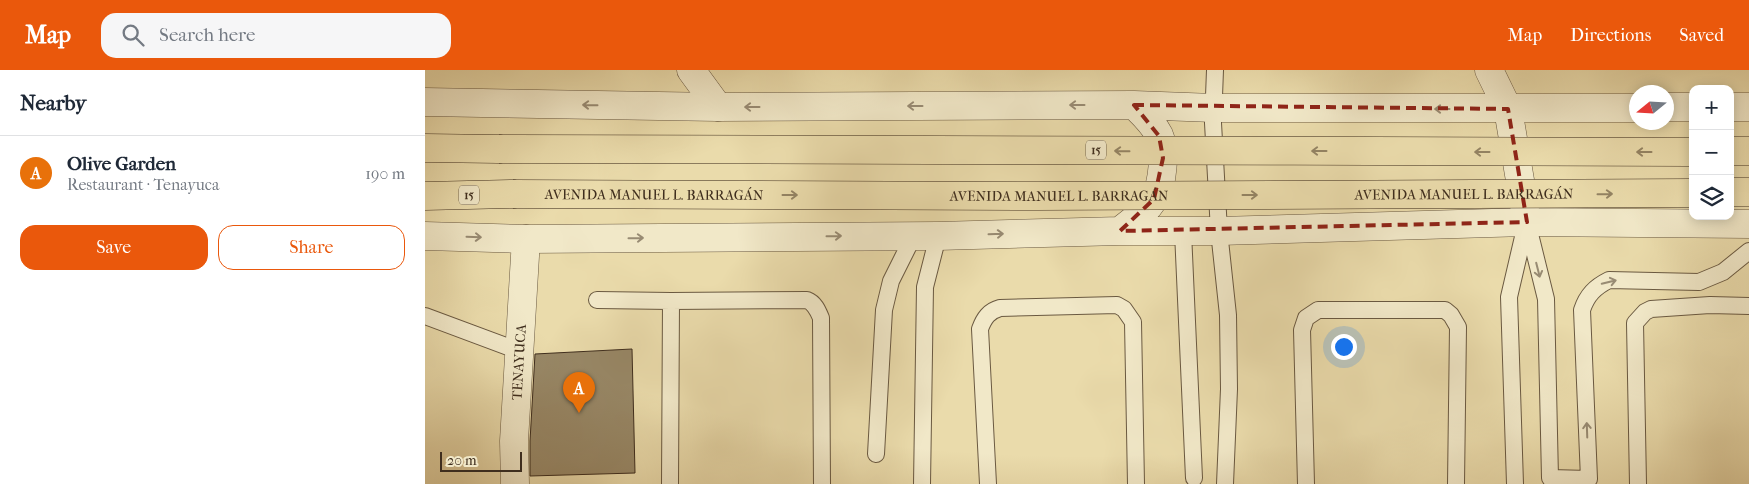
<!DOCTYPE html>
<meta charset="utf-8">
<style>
body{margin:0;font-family:"IM FELL French Canon",serif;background:#f6f6f7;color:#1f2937}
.controls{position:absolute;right:15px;top:15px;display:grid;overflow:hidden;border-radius:10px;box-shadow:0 2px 12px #0003}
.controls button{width:45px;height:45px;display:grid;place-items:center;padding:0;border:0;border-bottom:1px solid #e0e1e3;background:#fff;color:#1f2937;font:25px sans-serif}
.compass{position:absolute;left:1204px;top:15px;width:45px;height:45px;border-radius:50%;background:#fff;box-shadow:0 2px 12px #0003;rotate:252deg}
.scale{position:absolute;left:15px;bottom:12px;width:82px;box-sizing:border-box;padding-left:5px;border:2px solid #3f2e1e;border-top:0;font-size:14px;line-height:18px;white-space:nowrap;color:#3f2e1e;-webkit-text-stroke:4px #f1e8c8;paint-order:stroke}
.you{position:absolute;left:918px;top:276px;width:18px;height:18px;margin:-12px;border:4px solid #fff;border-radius:50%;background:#1a73e8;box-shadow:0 0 0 8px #1a73e833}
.badge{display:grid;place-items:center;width:32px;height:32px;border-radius:50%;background:#ea580c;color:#fff;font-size:16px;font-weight:700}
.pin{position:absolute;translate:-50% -41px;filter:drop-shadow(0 1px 2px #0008)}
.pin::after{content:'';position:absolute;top:26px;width:18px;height:15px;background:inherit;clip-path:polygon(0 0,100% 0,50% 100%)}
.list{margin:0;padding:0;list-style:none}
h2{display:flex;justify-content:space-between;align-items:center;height:65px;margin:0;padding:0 20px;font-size:21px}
h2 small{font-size:16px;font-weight:400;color:#747a83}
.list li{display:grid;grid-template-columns:32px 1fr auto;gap:15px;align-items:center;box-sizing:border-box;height:75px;padding:0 20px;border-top:1px solid #e0e1e3}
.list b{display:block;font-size:19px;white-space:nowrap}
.list p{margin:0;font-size:16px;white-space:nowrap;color:#747a83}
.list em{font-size:16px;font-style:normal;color:#747a83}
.actions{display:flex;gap:10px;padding:15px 20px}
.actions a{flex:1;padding:11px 0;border:1px solid #ea580c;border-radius:15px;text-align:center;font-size:18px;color:#ea580c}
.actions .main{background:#ea580c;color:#fff}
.icon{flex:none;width:28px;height:28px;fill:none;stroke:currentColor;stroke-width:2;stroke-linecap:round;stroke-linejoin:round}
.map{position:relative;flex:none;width:1324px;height:414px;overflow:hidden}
header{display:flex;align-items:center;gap:30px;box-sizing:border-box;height:70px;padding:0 25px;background:#ea580c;color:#fff}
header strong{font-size:24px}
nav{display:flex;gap:28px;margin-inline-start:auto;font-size:18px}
.search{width:350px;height:45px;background:#f6f6f7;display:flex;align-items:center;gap:12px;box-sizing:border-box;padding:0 18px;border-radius:15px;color:#747a83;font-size:19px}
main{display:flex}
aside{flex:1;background:#fff}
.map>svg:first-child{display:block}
.building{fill:#988867;stroke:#3f2e1e}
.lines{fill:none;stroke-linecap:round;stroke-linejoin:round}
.service-casing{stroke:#6a5941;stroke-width:18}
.minor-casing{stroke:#6a5941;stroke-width:29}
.tertiary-casing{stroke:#6a5941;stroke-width:29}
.trunk-casing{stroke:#3f2e1e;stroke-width:29}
.service{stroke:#f1e8c8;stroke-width:16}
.minor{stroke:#f1e8c8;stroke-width:28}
.tertiary{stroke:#f1e8c8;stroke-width:28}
.trunk{stroke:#eadbab;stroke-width:28}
.trunk-bridge-casing{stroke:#3f2e1e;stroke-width:29;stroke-linecap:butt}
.trunk-bridge{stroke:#eadbab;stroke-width:28}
.oneway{stroke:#988b73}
.oneway2{stroke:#948464}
.marked{fill:none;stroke:#8f2418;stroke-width:4;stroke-dasharray:10 6;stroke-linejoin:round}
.labels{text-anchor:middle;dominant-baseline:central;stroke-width:4;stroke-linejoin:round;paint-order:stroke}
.shield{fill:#f1e8c8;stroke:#746651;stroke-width:1}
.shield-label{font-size:12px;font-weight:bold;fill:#3f2e1e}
.street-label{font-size:14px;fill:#3f2e1e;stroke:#f1e8c8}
</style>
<header>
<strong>Map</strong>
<div class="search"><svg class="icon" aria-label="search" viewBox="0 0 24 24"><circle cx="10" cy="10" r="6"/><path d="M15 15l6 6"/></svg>Search here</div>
<nav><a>Map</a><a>Directions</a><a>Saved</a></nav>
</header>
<main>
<aside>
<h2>Nearby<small></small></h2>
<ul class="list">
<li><span class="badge" style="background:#e8710a">A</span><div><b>Olive Garden</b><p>Restaurant · Tenayuca</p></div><em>190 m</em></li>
</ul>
<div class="actions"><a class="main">Save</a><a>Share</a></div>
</aside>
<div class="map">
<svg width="1324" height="414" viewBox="0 0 1324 414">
<rect width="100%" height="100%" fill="#eadbab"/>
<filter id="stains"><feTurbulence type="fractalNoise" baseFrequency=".004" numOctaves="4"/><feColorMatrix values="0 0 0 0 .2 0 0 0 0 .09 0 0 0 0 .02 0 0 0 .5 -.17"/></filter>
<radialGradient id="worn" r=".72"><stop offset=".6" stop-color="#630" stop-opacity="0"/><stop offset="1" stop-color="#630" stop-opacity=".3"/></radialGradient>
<path class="building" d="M207 279 210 403 105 406V371L110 284Z"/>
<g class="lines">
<defs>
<path id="service" d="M790 0 788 53 794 161 803 245 804 319 800 414
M1102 152 1121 229 1125 408 1164 409 1157 240C1162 225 1170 217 1184 210L1274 212 1298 202 1324 181
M758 162 769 408
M172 230 246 231
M0 246 94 281
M451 384 459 240 466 211 489 165
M245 414 246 231 382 230C390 233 393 241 396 248L397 414
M497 414 500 217 513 166
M563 414 555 259C559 248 564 241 575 238L692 235 699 239 708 252 711 414
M881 414 877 260 881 248 893 240H1020L1026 245 1033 257 1031 414
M1090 414 1084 227 1101 154
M1213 414 1210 253 1220 242 1226 239 1285 235 1324 236"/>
<g id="minor">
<path d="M266 0 293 37"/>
<path id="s1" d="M90 414 89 371 101 169"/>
</g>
<path id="tertiary" d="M1064 0 1083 39 1101 146
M0 32 293 37 709 35 789 38H1212
M1242 37H1268
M1305 37H1324
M695 161C707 151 721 142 729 129 738 114 741 81 734 65 728 53 718 44 709 35
M0 166 101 169 513 166 695 161H794L1102 152 1324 154"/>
<path id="trunk" d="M0 78 74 79
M1305 81H1324
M1305 122H1324
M0 126 88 124"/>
</defs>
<use href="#service" class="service-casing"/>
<use href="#minor" class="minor-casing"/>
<use href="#tertiary" class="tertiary-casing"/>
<use href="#trunk" class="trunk-casing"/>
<use href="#service" class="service"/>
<use href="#minor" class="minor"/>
<use href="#tertiary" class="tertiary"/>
<use href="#trunk" class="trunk"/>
<defs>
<g id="trunk-bridge">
<path d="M74 79C472 79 870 81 1268 82"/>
<path id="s2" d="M88 124 613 126 1268 123"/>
</g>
</defs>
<use href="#trunk-bridge" class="trunk-bridge-casing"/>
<use href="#trunk-bridge" class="trunk-bridge"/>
</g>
<defs><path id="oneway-shaft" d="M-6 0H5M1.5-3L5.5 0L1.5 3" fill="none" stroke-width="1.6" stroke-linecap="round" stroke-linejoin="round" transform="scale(1.25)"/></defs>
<g class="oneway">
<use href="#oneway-shaft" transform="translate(165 35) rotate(-179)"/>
<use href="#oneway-shaft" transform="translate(652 35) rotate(180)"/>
<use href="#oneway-shaft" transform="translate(490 36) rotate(180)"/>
<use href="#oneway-shaft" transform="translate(327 37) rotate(180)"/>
<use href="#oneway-shaft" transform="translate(1017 39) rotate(-180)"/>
<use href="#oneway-shaft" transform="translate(571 164) rotate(-2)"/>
<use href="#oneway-shaft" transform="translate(409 166) rotate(-1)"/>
<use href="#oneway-shaft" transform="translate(49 167) rotate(2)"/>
<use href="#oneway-shaft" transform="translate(211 168) rotate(-1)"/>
<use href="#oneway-shaft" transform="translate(1113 200) rotate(76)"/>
<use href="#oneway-shaft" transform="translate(1184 212) rotate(-14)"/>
<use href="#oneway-shaft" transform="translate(1162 360) rotate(-92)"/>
</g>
<g class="oneway2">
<use href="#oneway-shaft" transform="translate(697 81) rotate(-179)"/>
<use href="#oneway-shaft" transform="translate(894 81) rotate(-180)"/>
<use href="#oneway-shaft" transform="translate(1057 82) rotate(-180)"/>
<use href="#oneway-shaft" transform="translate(1219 82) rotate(-180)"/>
<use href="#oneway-shaft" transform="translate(1180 124) rotate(-1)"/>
<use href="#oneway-shaft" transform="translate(365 125)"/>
<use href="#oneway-shaft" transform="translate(825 125)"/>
</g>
<path class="marked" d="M709 35 1083 39 1102 152 695 161 729 129 738 88 734 66Z"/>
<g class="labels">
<g class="shield">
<rect x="661" y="70.5" width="20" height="19" rx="4"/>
<rect x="34" y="115.5" width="20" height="19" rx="4"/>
</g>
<g class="shield-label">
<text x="671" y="80">15</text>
<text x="44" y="125">15</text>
</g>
<g class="street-label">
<text stroke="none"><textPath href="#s2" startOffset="141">AVENIDA MANUEL L. BARRAGÁN</textPath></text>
<text stroke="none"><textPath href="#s2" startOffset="951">AVENIDA MANUEL L. BARRAGÁN</textPath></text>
<text stroke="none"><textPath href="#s2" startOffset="546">AVENIDA MANUEL L. BARRAGÁN</textPath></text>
<text stroke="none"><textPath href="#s1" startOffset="122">TENAYUCA</textPath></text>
</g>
</g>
<rect width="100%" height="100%" filter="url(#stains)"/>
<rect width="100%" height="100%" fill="url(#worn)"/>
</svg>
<div class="controls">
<button>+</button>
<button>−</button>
<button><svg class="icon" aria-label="layers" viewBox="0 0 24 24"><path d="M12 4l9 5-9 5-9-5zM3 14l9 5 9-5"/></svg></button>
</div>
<svg class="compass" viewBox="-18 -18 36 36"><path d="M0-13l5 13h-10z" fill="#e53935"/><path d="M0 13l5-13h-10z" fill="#747a83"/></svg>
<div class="scale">20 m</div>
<div class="you"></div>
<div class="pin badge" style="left:154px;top:343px;background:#e8710a">A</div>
</div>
</main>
